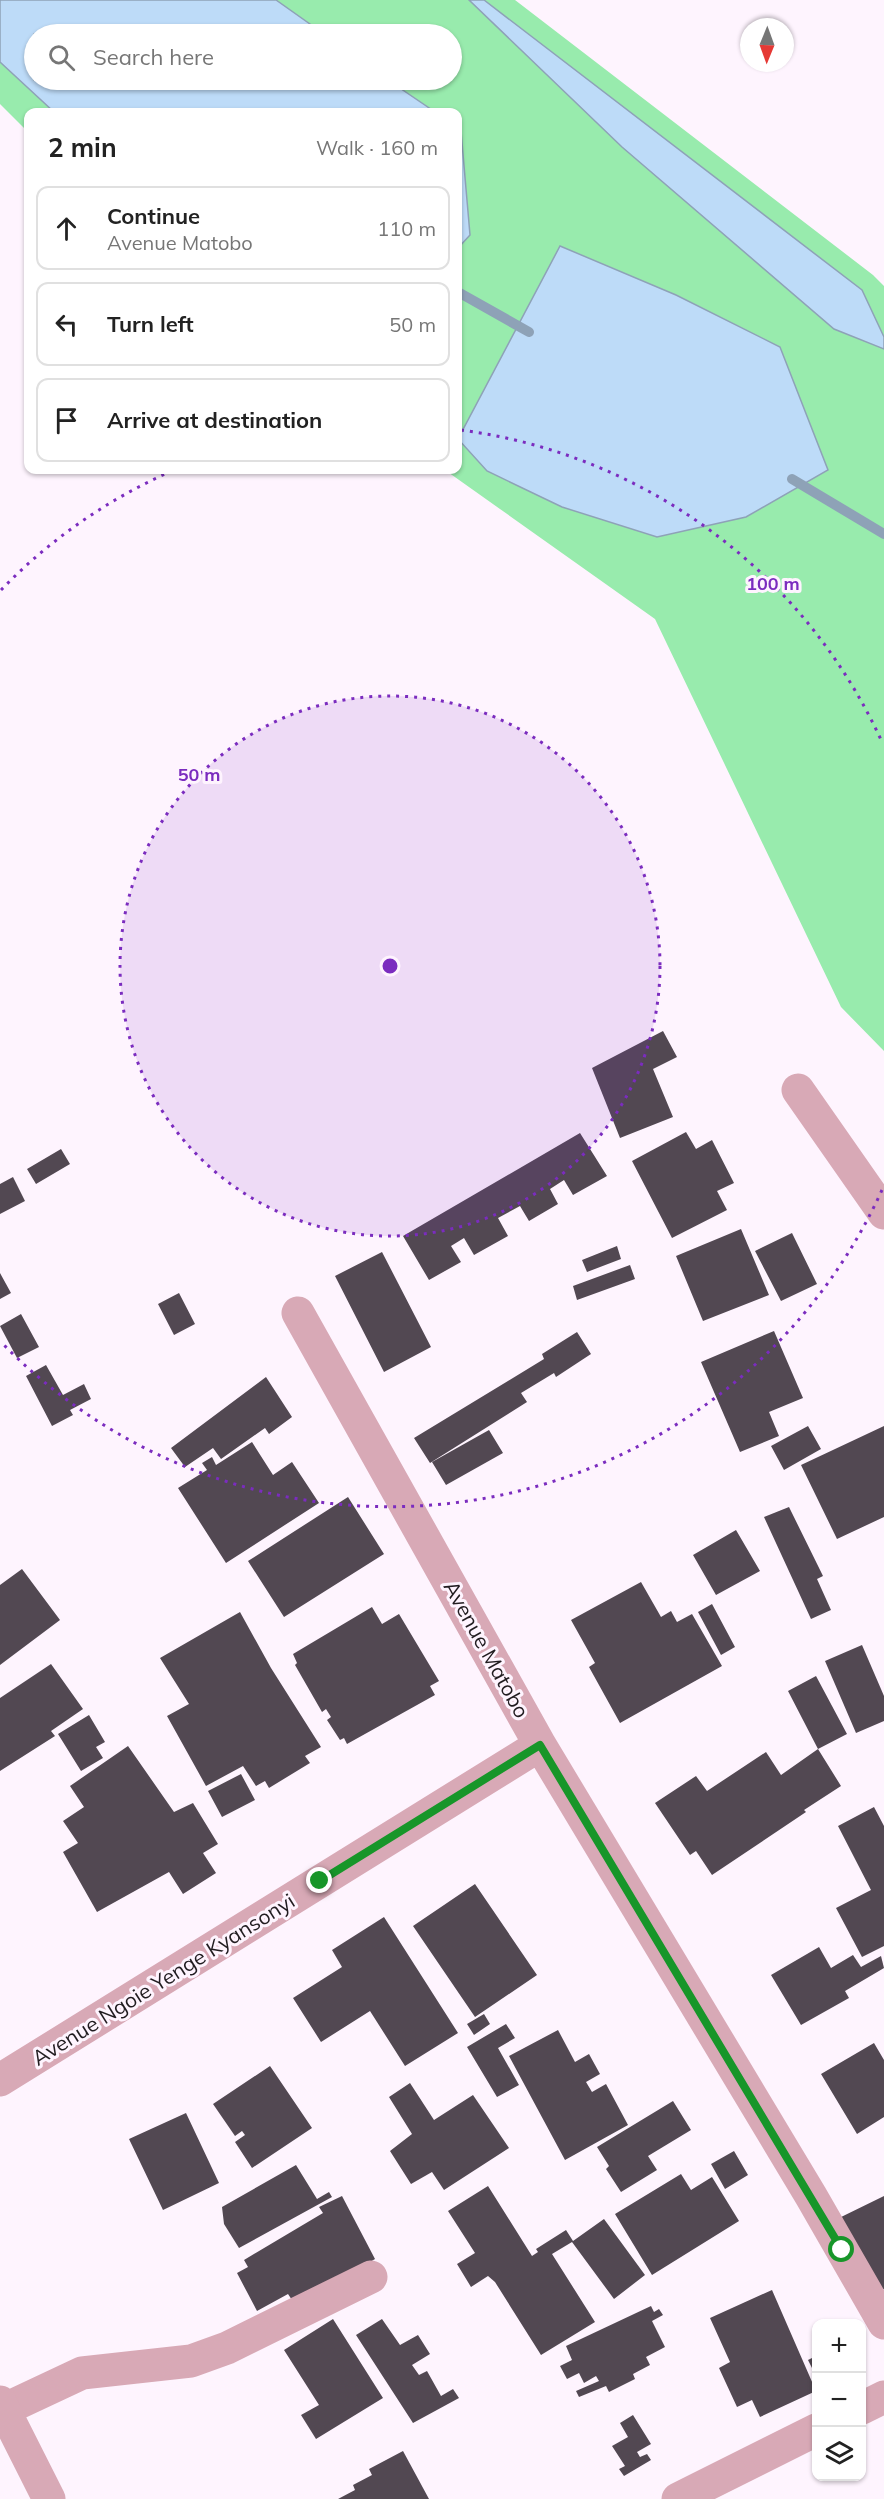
<!DOCTYPE html>
<meta charset="utf-8">
<style>
body{margin:0;font-family:Mulish,sans-serif;background:#f6f6f6;color:#222}
.controls{position:absolute;right:18px;bottom:18px;display:grid;overflow:hidden;border-radius:12px;box-shadow:0 2px 4px #0004}
.controls button{width:54px;height:54px;display:grid;place-items:center;padding:0;border:0;border-bottom:2px solid #e0e0e0;background:#fff;color:#222;font:30px sans-serif}
.compass{position:absolute;left:740px;top:18px;width:54px;height:54px;border-radius:50%;background:#fff;box-shadow:0 2px 4px #0004;rotate:181deg}
.stop{position:absolute;width:18px;height:18px;margin:-14px;border:4px solid #179629;border-radius:50%;background:#fff}
.stop.end{background:#179629;border-color:#fff;box-shadow:0 2px 6px #0008}
.list{margin:0;padding:0;list-style:none}
h2{display:flex;justify-content:space-between;align-items:center;height:78px;margin:0;padding:0 24px;font-size:26px}
h2 small{font-size:20px;font-weight:400;color:#767676}
.list li{display:grid;grid-template-columns:39px 1fr auto;gap:18px;align-items:center;box-sizing:border-box;height:84px;margin:0 12px 12px;padding:0 12px;border:2px solid #e0e0e0;border-radius:12px}
.list b{display:block;font-size:22px;white-space:nowrap}
.list p{margin:0;font-size:20px;white-space:nowrap;color:#767676}
.list em{font-size:20px;font-style:normal;color:#767676}
.icon{flex:none;width:33px;height:33px;fill:none;stroke:currentColor;stroke-width:2;stroke-linecap:round;stroke-linejoin:round}
.map{position:relative;flex:none;width:884px;height:2499px;overflow:hidden}
.search{position:absolute;background:#fff;box-shadow:0 2px 4px #0004;left:24px;top:24px;width:438px;height:66px;display:flex;align-items:center;gap:15px;box-sizing:border-box;padding:0 21px;border-radius:33px;color:#767676;font-size:22px}
.panel{position:absolute;background:#fff;box-shadow:0 2px 4px #0004;left:24px;top:108px;width:438px;height:366px;border-radius:12px}
.map>svg:first-child{display:block}
.green{fill:#98ebad;fill-rule:evenodd}
.water{fill:#bddbf8;stroke:#8ea2b7;stroke-width:1.5}
.lines{fill:none;stroke-linecap:round;stroke-linejoin:round}
.stream{stroke:#8ea2b7;stroke-width:10}
.building{fill:#524852}
.minor{stroke:#d8a9b6;stroke-width:33}
.tertiary{stroke:#d8a9b6;stroke-width:33}
.route{stroke:#179629;stroke-width:8}
.ring{fill:none;stroke:#7b2cbf;stroke-width:3;stroke-dasharray:3 6}
.labels{text-anchor:middle;dominant-baseline:central;stroke-width:6;stroke-linejoin:round;paint-order:stroke}
.street-label{font-size:21px;fill:#211c20;stroke:#fef4fe}
.centre{fill:#7b2cbf;stroke:#fef4fe;stroke-width:3}
.ring-label{font-size:18px;text-anchor:middle;font-weight:bold;fill:#7b2cbf;stroke:#fef4fe;stroke-width:6;stroke-linejoin:round;paint-order:stroke}
</style>
<div class="map">
<svg width="884" height="2499" viewBox="0 0 884 2499">
<rect width="100%" height="100%" fill="#fef4fe"/>
<path class="green" d="M0 0H515L873 275 884 286V1051L841 1007 655 619 445 470H458V112H28V132L0 104ZM34 34H452V80H34Z"/>
<path class="water" d="M0 0H276L324 34H34V80H388L435 112H54L0 62Z
M469 0H484L862 290 884 337V349L834 329 622 147Z
M458 128 461 131 470 235 458 248Z
M560 246 676 295 780 347 828 470 746 517 657 537 562 507 487 471 458 439Z"/>
<g class="lines">
<path class="stream" d="M458 292 529 332
M792 479 884 534"/>
</g>
<path class="building" d="M663 1031 677 1057 653 1069 673 1117 620 1138 592 1068Z
M686 1132 696 1149 712 1140 734 1183 717 1191 727 1210 672 1238 632 1161Z
M580 1133 607 1176 573 1195 564 1180 550 1189 558 1204 529 1221 520 1206 498 1218 508 1236 474 1255 464 1238 451 1246 461 1262 429 1280 403 1236Z
M61 1149 70 1164 36 1184 27 1169Z
M13 1177 25 1201 0 1214V1184Z
M741 1229 769 1295 703 1321 676 1256Z
M792 1233 817 1284 781 1301 755 1251Z
M617 1246 621 1259 587 1272 582 1260Z
M382 1252 431 1347 384 1372 335 1276Z
M630 1265 635 1279 577 1300 573 1286Z
M0 1273 11 1293 0 1299Z
M179 1293 195 1324 174 1335 158 1304Z
M21 1314 39 1347 17 1358 0 1326Z
M774 1331 803 1398 769 1412 779 1436 740 1452 701 1362Z
M577 1332 591 1354 556 1377 554 1373 521 1393 527 1402 430 1463 414 1438 544 1359 542 1354Z
M46 1365 63 1395 84 1384 91 1399 70 1410 73 1415 52 1426 26 1376Z
M266 1377 292 1417 269 1434 265 1428 221 1459 213 1448 185 1467 171 1448Z
M808 1426 821 1449 784 1470 771 1446Z
M884 1426V1517L837 1539 801 1465Z
M489 1430 503 1453 446 1485 432 1462Z
M252 1442 273 1475 292 1462 319 1503 226 1563 178 1488 207 1470 202 1463 212 1457 216 1465Z
M348 1497 384 1554 284 1617 248 1561Z
M789 1507 823 1576 817 1579 831 1610 811 1619 764 1517Z
M736 1530 760 1571 716 1595 693 1555Z
M22 1569 60 1620 0 1665V1585Z
M641 1582 661 1617 671 1611 677 1622 692 1614 722 1666 620 1723 589 1667 595 1663 571 1620Z
M712 1604 735 1647 721 1655 698 1612Z
M372 1607 382 1624 399 1614 439 1681 430 1686 435 1695 347 1744 344 1738 340 1740 327 1720 331 1717 326 1709 322 1712 295 1665 297 1663 293 1654Z
M240 1612 271 1668 321 1747 305 1756 310 1763 269 1788 265 1781 256 1786 243 1766 206 1786 167 1716 189 1704 160 1658Z
M862 1645 884 1696V1721L856 1733 825 1661Z
M51 1664 83 1709 51 1731 55 1736 0 1771V1698Z
M816 1676 847 1734 818 1749 841 1786 804 1810 806 1812 712 1875 696 1851 690 1855 655 1803 696 1776 707 1791 766 1752 781 1775 818 1749 788 1691Z
M89 1715 105 1742 96 1747 103 1758 81 1771 58 1734Z
M128 1746 174 1812 193 1803 218 1844 203 1853 216 1873 183 1894 169 1872 97 1912 63 1852 78 1843 63 1821 84 1807 70 1786Z
M241 1774 255 1800 222 1817 208 1791Z
M874 1807 884 1826V1946L862 1957 836 1908 871 1890 838 1826Z
M475 1884 537 1975 475 2017 413 1926Z
M384 1917 458 2033 405 2066 370 2011 321 2042 293 1998 342 1967 332 1950Z
M819 1947 831 1968 853 1955 861 1967 881 1956 884 1968 845 1991 849 1998 801 2025 771 1975Z
M484 2014 490 2024 474 2035 467 2024Z
M506 2024 515 2038 498 2048 519 2085 497 2097 467 2047Z
M558 2030 575 2062 589 2054 600 2074 586 2082 592 2092 606 2084 628 2125 565 2160 509 2056Z
M874 2043 884 2060V2117L857 2134 821 2074Z
M270 2066 312 2128 252 2168 235 2142 245 2135 242 2131 235 2136 213 2104Z
M410 2083 434 2120 473 2095 509 2148 444 2190 432 2172 411 2184 390 2151 412 2134 389 2097Z
M673 2101 691 2130 648 2156 657 2170 621 2192 606 2169 609 2166 597 2147Z
M186 2113 219 2183 163 2210 129 2139Z
M734 2151 748 2175 725 2189 711 2164Z
M296 2165 317 2199 329 2192 332 2197 239 2248 224 2224 222 2207Z
M681 2174 691 2190 712 2177 739 2221 652 2275 615 2214Z
M488 2186 532 2256 538 2252 536 2249 566 2230 573 2241 604 2219 645 2275 614 2299 572 2242 552 2254 595 2322 541 2355 495 2282 488 2276 471 2287 457 2264 475 2253 448 2211Z
M342 2196 375 2259 296 2306 288 2294 257 2311 237 2273 248 2267 244 2260 323 2213 319 2207Z
M884 2196V2289L874 2294 837 2219Z
M772 2290 816 2391 760 2417 752 2400 737 2407 719 2368 730 2362 710 2318Z
M651 2306 654 2312 659 2309 663 2315 652 2321 665 2347 646 2357 650 2365 633 2374 635 2379 609 2392 606 2386 579 2397 576 2391 599 2381 596 2376 584 2383 579 2373 567 2379 560 2366 572 2360 566 2346Z
M333 2319 383 2398 316 2439 301 2415 319 2405 284 2350Z
M382 2319 400 2345 418 2335 430 2354 412 2365 419 2375 427 2371 441 2396 453 2389 459 2398 413 2423 356 2335Z
M816 2356V2376L808 2360Z
M633 2415 651 2444 637 2452 640 2457 647 2454 651 2460 624 2476 619 2469 625 2466 612 2446 628 2437 620 2423Z
M403 2451 429 2499H338L355 2490 353 2485 372 2475 369 2469Z"/>
<g class="lines">
<path class="minor" d="M798 1090 884 1213
M298 1313 540 1745 811 2196 884 2323
M0 2080 540 1745
M862 2408 884 2397
M3 2410 82 2373 191 2361 227 2348 371 2277
M678 2499 816 2430"/>
<path class="tertiary" d="M0 2402 49 2499"/>
</g>
<g class="lines">
<path class="route" d="M320 1881 540 1745 842 2250"/>
</g>
<circle cx="390" cy="966" r="270" fill="#7b2cbf" fill-opacity=".12"/>
<g class="ring">
<circle cx="390" cy="966" r="270"/>
<path d="M882 1190A541 541 0 0 1 1 1342M1 590A541 541 0 0 1 174 470M461 430A541 541 0 0 1 882 742"/>
</g>
<g class="labels">
<g class="street-label">
<text transform="translate(487 1649) rotate(61)">Avenue Matobo</text>
<text transform="translate(163 1979) rotate(-32)">Avenue Ngoie Yenge Kyansonyi</text>
</g>
</g>
<circle cx="390" cy="966" r="9" class="centre"/>
<g class="ring-label">
<text x="773" y="590">100 m</text>
<text x="199" y="781">50 m</text>
</g>
</svg>
<div class="controls">
<button>+</button>
<button>−</button>
<button><svg class="icon" aria-label="layers" viewBox="0 0 24 24"><path d="M12 4l9 5-9 5-9-5zM3 14l9 5 9-5"/></svg></button>
</div>
<svg class="compass" viewBox="-18 -18 36 36"><path d="M0-13l5 13h-10z" fill="#e53935"/><path d="M0 13l5-13h-10z" fill="#767676"/></svg>
<div class="stop" style="left:842px;top:2250px"></div>
<div class="stop end" style="left:320px;top:1881px"></div>
<div class="search"><svg class="icon" aria-label="search" viewBox="0 0 24 24"><circle cx="10" cy="10" r="6"/><path d="M15 15l6 6"/></svg>Search here</div>
<section class="panel">
<h2>2 min<small>Walk · 160 m</small></h2>
<ul class="list">
<li><svg class="icon" aria-label="ahead" viewBox="0 0 24 24"><path d="M12 20V5M6 11l6-6 6 6"/></svg><div><b>Continue</b><p>Avenue Matobo</p></div><em>110 m</em></li>
<li><svg class="icon" aria-label="left" viewBox="0 0 24 24"><path d="M17 20v-9H6M10 6l-5 5 5 5"/></svg><div><b>Turn left</b></div><em>50 m</em></li>
<li><svg class="icon" aria-label="arrive" viewBox="0 0 24 24"><path d="M6 21V4h12l-3 4 3 4H6"/></svg><div><b>Arrive at destination</b></div></li>
</ul>
</section>
</div>
